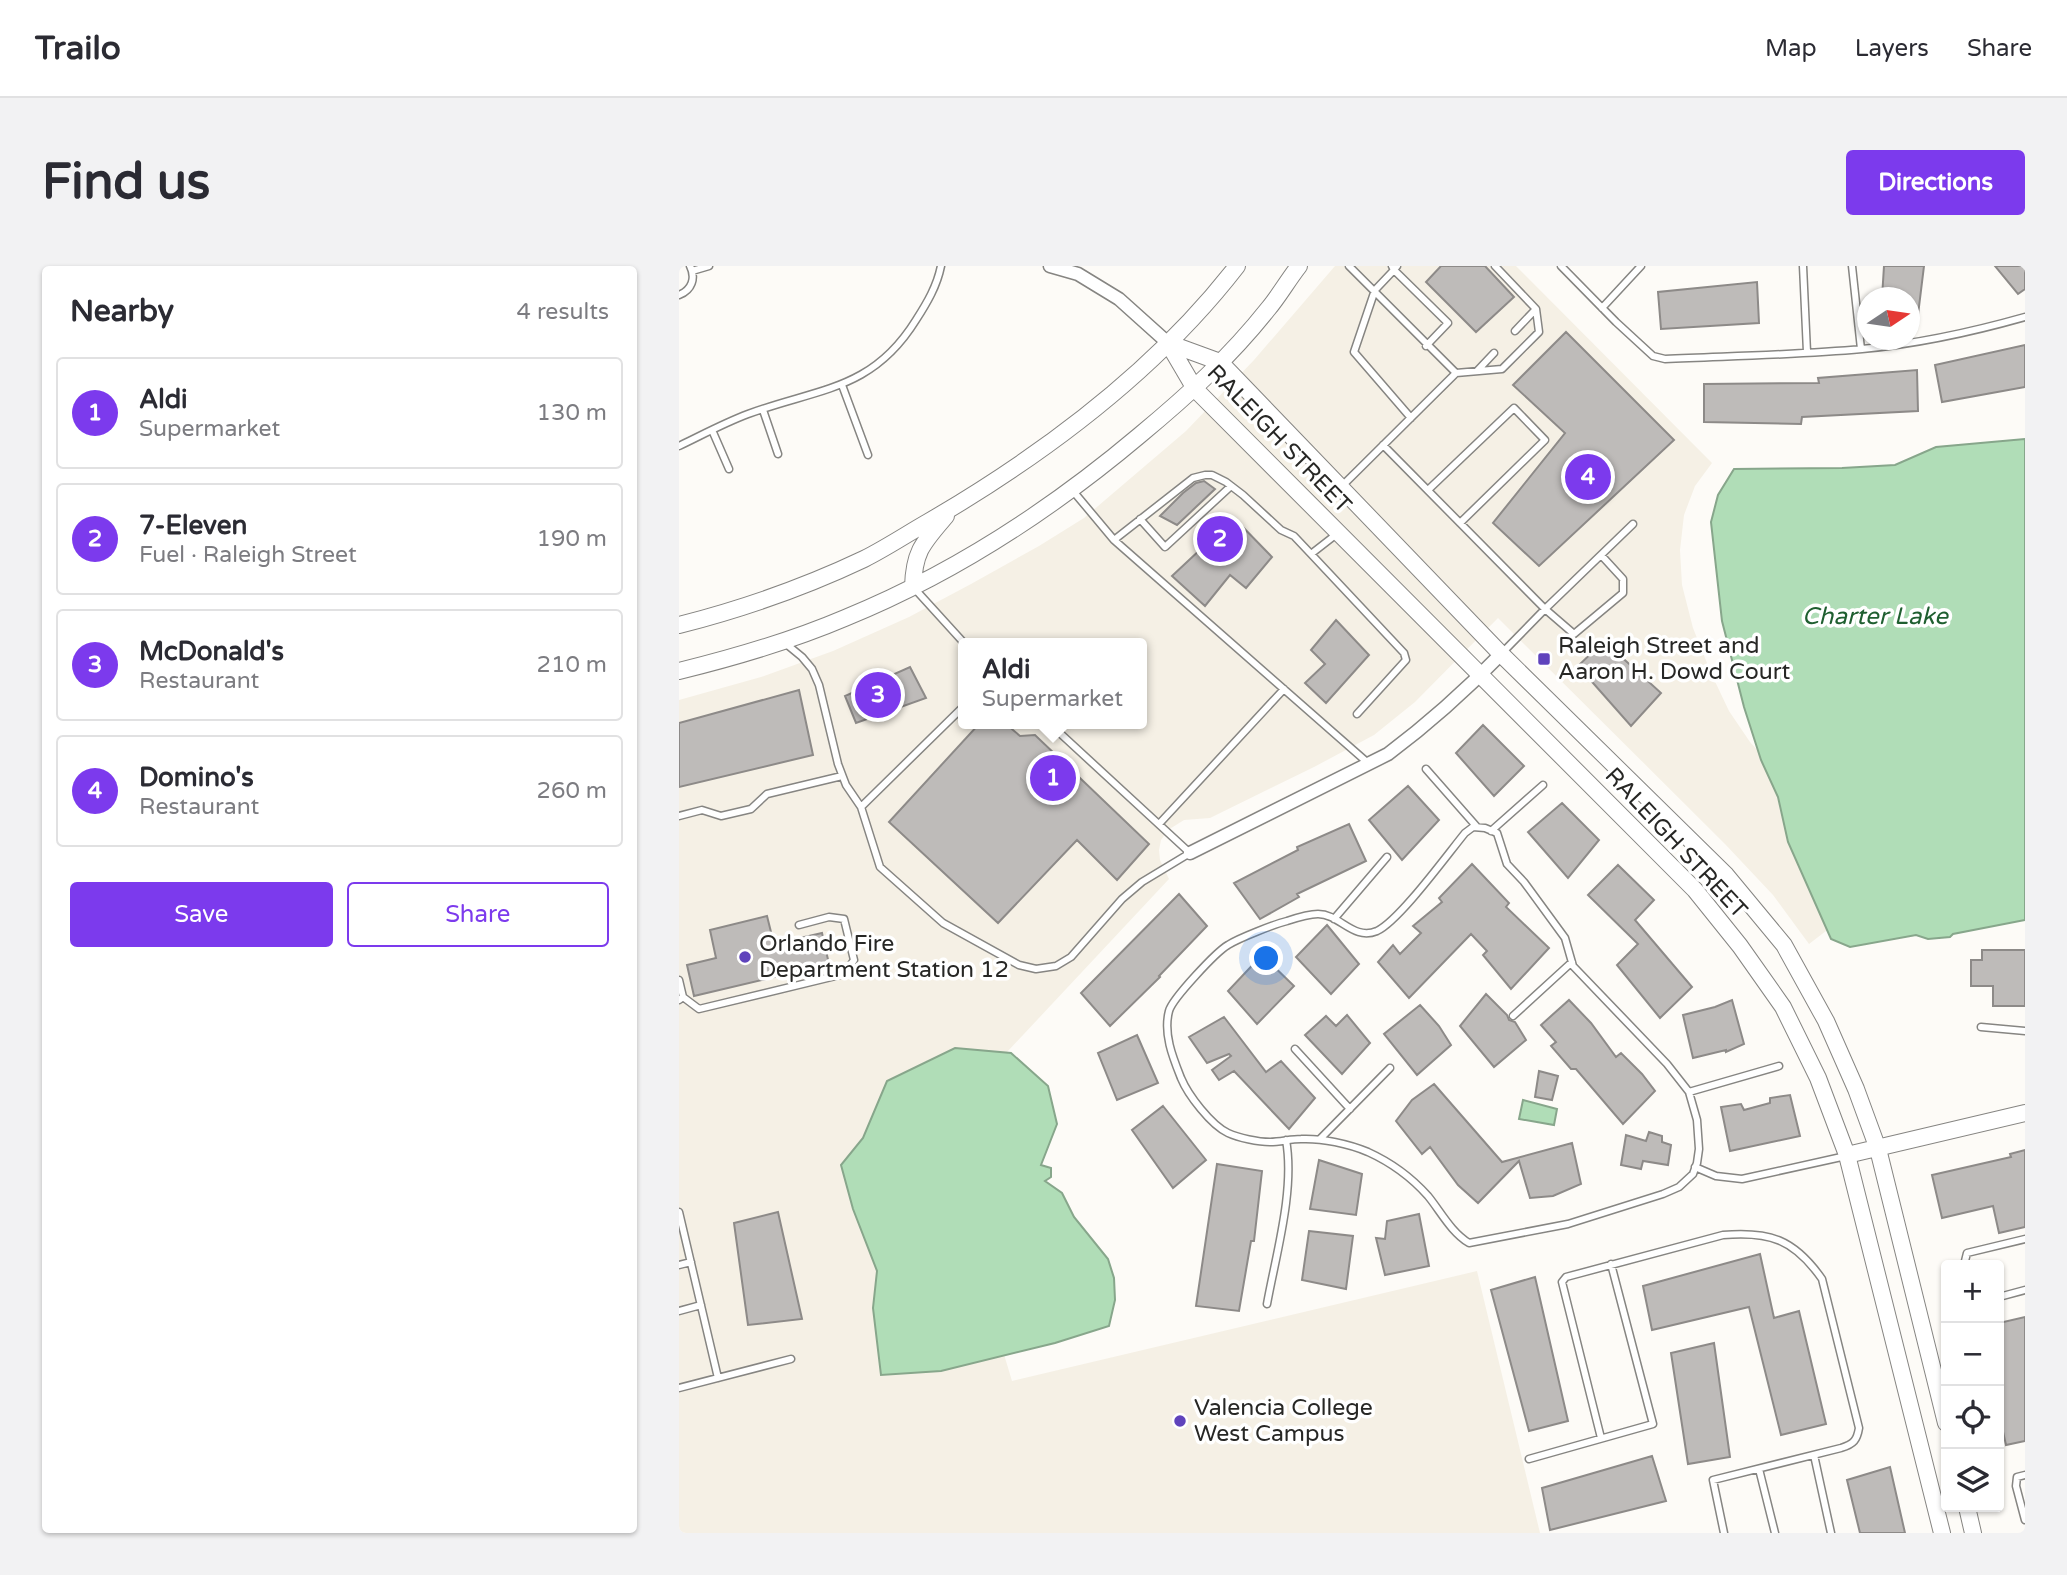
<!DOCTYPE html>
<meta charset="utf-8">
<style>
body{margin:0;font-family:"Varela Round",sans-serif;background:#f2f2f3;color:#2b2b33}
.controls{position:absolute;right:21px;bottom:21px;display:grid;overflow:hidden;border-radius:7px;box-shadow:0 2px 5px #0004}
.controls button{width:63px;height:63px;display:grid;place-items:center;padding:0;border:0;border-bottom:2px solid #e1e1e2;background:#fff;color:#2b2b33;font:35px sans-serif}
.compass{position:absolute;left:1178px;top:21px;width:63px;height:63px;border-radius:50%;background:#fff;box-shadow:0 2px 5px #0004;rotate:77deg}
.you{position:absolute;left:588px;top:693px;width:24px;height:24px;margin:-18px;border:5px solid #fff;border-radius:50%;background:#1a73e8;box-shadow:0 0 0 10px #1a73e833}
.badge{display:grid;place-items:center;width:46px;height:46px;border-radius:50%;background:#7c3aed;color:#fff;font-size:23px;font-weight:700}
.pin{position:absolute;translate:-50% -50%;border:4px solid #fff;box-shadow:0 2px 7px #0006}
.popup{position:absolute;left:279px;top:372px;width:189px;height:91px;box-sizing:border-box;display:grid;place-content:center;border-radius:7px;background:#fff;filter:drop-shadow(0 2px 5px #0005);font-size:23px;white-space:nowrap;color:#7c7c81}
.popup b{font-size:26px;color:#2b2b33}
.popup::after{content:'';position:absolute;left:50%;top:100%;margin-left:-14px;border:14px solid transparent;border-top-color:#fff}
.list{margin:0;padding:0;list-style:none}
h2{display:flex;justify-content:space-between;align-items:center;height:91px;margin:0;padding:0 28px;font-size:30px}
h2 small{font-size:23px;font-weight:400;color:#7c7c81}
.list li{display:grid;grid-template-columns:46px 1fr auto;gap:21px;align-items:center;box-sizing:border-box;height:112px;margin:0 14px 14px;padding:0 14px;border:2px solid #e1e1e2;border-radius:7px}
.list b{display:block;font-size:26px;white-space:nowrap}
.list p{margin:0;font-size:23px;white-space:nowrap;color:#7c7c81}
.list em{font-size:23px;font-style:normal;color:#7c7c81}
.actions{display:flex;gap:14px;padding:21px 28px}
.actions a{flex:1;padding:16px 0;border:2px solid #7c3aed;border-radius:7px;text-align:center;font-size:24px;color:#7c3aed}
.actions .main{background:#7c3aed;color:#fff}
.icon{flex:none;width:38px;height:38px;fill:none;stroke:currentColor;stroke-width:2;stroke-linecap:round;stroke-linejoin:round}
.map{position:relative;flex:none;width:1346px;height:1267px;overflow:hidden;border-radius:7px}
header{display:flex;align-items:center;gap:42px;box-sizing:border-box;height:98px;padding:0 35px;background:#fff;border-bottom:2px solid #e1e1e2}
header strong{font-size:33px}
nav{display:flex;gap:38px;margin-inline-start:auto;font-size:24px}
.intro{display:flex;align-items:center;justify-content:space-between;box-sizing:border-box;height:168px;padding:0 42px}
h1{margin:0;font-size:49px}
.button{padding:18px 32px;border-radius:7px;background:#7c3aed;color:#fff;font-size:24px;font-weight:700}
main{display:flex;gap:42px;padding:0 42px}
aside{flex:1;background:#fff;border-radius:7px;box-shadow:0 2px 5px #0004}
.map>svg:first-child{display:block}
.built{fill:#f5f0e5;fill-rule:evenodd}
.water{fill:#b0ddb7;stroke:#87a68b;stroke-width:2}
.building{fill:#bebbb9;stroke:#8d8a88;stroke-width:2}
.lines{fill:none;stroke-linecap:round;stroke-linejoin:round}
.lane-casing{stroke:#868582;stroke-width:9}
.street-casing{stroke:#868582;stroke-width:15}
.secondary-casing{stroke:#868582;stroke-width:18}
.lane{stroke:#fff;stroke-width:6}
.street{stroke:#fff;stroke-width:12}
.secondary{stroke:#fff;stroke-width:16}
.poi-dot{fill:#5f43bc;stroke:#fff;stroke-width:2.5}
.labels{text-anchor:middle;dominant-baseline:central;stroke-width:7;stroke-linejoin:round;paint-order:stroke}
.street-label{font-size:23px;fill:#272725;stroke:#fff}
.poi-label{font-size:23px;fill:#272725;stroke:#fff;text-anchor:start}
.water-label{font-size:24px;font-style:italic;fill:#1f5f30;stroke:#fff}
</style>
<header>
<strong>Trailo</strong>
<nav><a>Map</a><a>Layers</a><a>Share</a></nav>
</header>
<div class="intro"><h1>Find us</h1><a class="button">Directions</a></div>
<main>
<aside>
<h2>Nearby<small>4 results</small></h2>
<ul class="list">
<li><span class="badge">1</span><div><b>Aldi</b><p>Supermarket</p></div><em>130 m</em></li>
<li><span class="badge">2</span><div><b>7-Eleven</b><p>Fuel · Raleigh Street</p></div><em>190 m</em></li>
<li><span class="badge">3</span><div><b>McDonald's</b><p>Restaurant</p></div><em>210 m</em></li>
<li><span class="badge">4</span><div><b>Domino's</b><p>Restaurant</p></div><em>260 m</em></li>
</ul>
<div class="actions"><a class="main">Save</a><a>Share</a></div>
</aside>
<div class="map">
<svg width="1346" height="1267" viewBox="0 0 1346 1267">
<rect width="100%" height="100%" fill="#fdfbf7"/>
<path class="built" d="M656 0H837L1033 197 1016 220 1005 249 1001 284 1003 319 1014 362 1032 407 1050 445 1071 476 1111 520 1220 609 1130 678 1094 629 1046 578 819 352 736 436 695 469 635 501 531 552 505 554 489 564 482 574 480 584 481 594 490 613 257 862 333 1115 798 1005 861 1267H0V434L82 411 154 385 230 351 292 318 360 280 405 252 507 165 575 94ZM285 377H463V458H285Z"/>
<path class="water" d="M1346 173V654L1274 668 1271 671 1249 673 1237 669 1171 681 1152 673 1109 576 1099 531 1082 494 1065 441 1043 355 1032 256 1039 229 1055 203 1163 202 1216 199 1257 181Z
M276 782 332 787 369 820 378 858 362 899 372 902V911L366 915 383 927 395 951 429 993 435 1012 436 1034 430 1060 376 1077 262 1105 202 1109 194 1042 198 1005 174 943 162 899 184 872 208 815Z
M844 834 878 843 875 859 840 853Z"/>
<path class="building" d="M762 0H806L835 31 797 66 747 16Z
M1205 0H1245L1238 57H1230V32H1203Z
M1316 0H1346V23L1339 28Z
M1078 16 1080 57 982 63 979 26Z
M887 66 995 174 860 300 814 257 886 167 834 119Z
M1346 79V121L1263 136 1256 99Z
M1238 104 1239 145 1123 151 1122 158 1025 156V118L1140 117 1139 112Z
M525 215 536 223 498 259 481 250 504 227 517 217Z
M555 252 593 291 567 322 551 309 526 340 493 310Z
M657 354 690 389 647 437 626 417 646 398 632 384Z
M925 375 982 427 952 460 899 400Z
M231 401 247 432 177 457 166 430Z
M120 424 134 489 0 521V457Z
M300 458H327L341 470 356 469 470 578 438 614 398 574 319 657 210 556Z
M804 459 845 500 815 530 777 487Z
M729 520 760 554 723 594 690 554Z
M883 537 920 574 889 612 849 566Z
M670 558 687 595 618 628 620 631 581 653 555 617 619 584 618 581Z
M793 598 830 637 827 641 870 682 832 723 804 689 808 685 792 668 730 732 699 696 714 679 721 688 742 667 734 660 763 636 760 632Z
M939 599 975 634 956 654 1013 721 981 752 938 699 959 678 909 629Z
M500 628 528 660 480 710 481 711 431 760 402 727Z
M88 650 95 678 143 667 150 698 15 730 8 699 37 692 31 664Z
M648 659 680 698 652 728 617 691Z
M1303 684H1346V740H1314V720H1292V694H1303Z
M583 689 615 720 578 758 549 725Z
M807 728 828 749 830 754 836 756 847 774 815 801 781 760Z
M890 734 912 757 937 791 942 787 963 808 976 825 944 858 897 803H892L872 780 877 776 862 759Z
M1053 734 1065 778 1047 786V784L1014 792 1004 749 1036 741Z
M741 739 760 760 772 779 738 809 705 768Z
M668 749 691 777 663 808 626 769 647 750 657 760Z
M545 751 587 806 602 795 636 832 610 863 555 805 540 814 533 804 552 790 550 788 528 797 510 771Z
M458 769 479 817 438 834 419 787Z
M860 805 879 810 873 834 856 831Z
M755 818 823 896 893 877 902 918 874 930 851 932 840 895 799 937 779 919 751 881 743 888 717 855 733 834Z
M1111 829 1121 870 1051 885 1042 841 1062 838 1065 844 1091 837V832Z
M484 840 527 894 494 922 453 864Z
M970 866 983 870V876L992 879 989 899 964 895 962 903 942 899 947 869 967 875Z
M1346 884V961L1320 967 1314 940 1263 952 1253 909 1332 891 1331 888Z
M640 894 683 908 677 949 631 943Z
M538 898 583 905 575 975H572L560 1045 517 1040Z
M99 946 123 1053 69 1059 55 957Z
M740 948 750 1000 706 1009 697 972 706 973 708 955Z
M630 965 674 970 667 1023 623 1014Z
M1081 988 1095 1052 1120 1045 1147 1158 1102 1169 1070 1041 973 1064 964 1020Z
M856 1011 889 1155 850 1165 812 1024Z
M1346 1051V1175L1327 1179 1320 1148V1057Z
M1035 1077 1051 1191 1009 1198 992 1087Z
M973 1190 987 1235 871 1264 863 1222Z
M1211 1201 1226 1267H1181L1168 1214Z"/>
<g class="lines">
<defs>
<path id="lane" d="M713 0 715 4 696 24 675 86 732 152
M718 0 715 4 769 57 747 80
M882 0 937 56 974 90 986 93C1051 90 1118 89 1183 83 1238 78 1293 66 1346 51
M1124 0 1128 86
M1173 0 1182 83
M13 5 30 0
M0 29C13 24 17 12 11 0
M923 42 962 0
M836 65 856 44
M798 105 815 87
M777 107 823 103 860 66 857 43 816 0
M163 119 189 189
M84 144 99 188
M33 164 50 203
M704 179 866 343 823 387
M0 180C23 169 45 157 69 148 139 122 193 125 237 54 248 37 258 20 262 0
M662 221 777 107 670 0
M749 224 835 142 866 174 781 257
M394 225 435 274 689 497
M461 253 486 281 552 220
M435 274 514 212 526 209H533L547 216 564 229 602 264 615 270 632 288 659 267
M632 288 725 387 727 394 678 448
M922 289 944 313V327L895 368 866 343 954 258
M235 322 285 377
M106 377 123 391 133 403 140 419 159 498 167 519 182 541 201 601 264 657 340 699 357 703 377 700 392 691 443 633 463 616 511 587 371 458
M747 503 798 561
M182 541 285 440
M0 550 23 544 42 550 72 543 88 528 163 510
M480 558 605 423
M794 561 806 562 818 567 828 598 845 616 886 672 894 700 988 798 1010 826 1018 854 1020 883 1018 897 1014 908 1000 921 984 928 889 958 790 977C772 966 762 946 749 930 733 912 711 896 689 886 670 878 643 872 622 873 612 873 601 876 591 876 579 876 560 872 549 867 532 859 509 829 502 812 494 792 484 768 490 745 493 733 537 686 549 679 560 672 596 658 608 655 617 652 630 648 639 648 661 648 674 675 698 665 720 655 768 589 786 567Z
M812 565 864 519
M655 653 708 591
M0 714 4 731 0 734
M4 731 20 743 165 708 175 694 165 653 150 651 120 659
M834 750 893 696
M1302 761 1346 765
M616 783 671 843
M1010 826 1100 800
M641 873 711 802
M1016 901 1037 910 1063 913 1167 890
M0 946 39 1112
M0 999 12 996
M1285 999 1288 987 1346 973
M1320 1031 1346 1024
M588 1038C597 988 616 924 607 874
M0 1045 22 1039
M0 1122 112 1093
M922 1172 883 1016 887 1011 1044 969C1090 965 1115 973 1143 1013L1180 1162C1178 1174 1175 1178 1162 1182L1034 1214 1045 1267
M1135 1189 1152 1267
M850 1193 974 1158 932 998
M1080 1203 1096 1267
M1346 1209 1338 1211 1337 1220 1346 1254"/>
<path id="street" d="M371 0 399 8 440 33 489 77
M511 587 709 488C749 458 787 424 822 388"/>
<path id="secondary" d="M489 77 516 123 1016 624 1061 680 1104 741 1139 812 1168 889 1263 1267
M489 77 541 96 822 388 1047 609 1105 679 1147 755 1177 823 1199 883 1267 1157
M234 321C235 285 244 277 267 250
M0 359C63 343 126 321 185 293 207 282 228 268 249 256 364 189 476 106 558 0
M0 405C57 391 112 375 166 352 274 308 372 244 461 169 508 130 551 91 589 43 600 30 609 14 620 0
M1168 889 1346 847
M1288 1241 1294 1267"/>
</defs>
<use href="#lane" class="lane-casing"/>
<use href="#street" class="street-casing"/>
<use href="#secondary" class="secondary-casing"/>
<use href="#lane" class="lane"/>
<use href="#street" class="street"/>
<use href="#secondary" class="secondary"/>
</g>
<g class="poi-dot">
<rect x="858" y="386" width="14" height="14" rx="3.5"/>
<circle cx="66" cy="691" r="7"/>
<circle cx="501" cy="1155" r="7"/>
</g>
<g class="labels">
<g class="street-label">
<text transform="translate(600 173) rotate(46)">RALEIGH STREET</text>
<text transform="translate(997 577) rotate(47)">RALEIGH STREET</text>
</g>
<g class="poi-label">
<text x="879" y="380">Raleigh Street and<tspan x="879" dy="26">Aaron H. Dowd Court</tspan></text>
<text x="80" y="678">Orlando Fire<tspan x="80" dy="26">Department Station 12</tspan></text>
<text x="515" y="1142">Valencia College<tspan x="515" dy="26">West Campus</tspan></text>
</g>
<g class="water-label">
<text x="1196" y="350">Charter Lake</text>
</g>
</g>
</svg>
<div class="controls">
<button>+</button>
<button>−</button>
<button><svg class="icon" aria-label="locate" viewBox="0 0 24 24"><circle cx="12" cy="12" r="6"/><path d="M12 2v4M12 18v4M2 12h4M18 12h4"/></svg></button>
<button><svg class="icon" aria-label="layers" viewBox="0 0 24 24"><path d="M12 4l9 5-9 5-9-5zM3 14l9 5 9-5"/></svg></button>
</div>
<svg class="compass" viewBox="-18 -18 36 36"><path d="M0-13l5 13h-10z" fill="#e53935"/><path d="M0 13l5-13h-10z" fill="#7c7c81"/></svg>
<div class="you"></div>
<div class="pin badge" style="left:374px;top:512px">1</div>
<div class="popup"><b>Aldi</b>Supermarket</div>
<div class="pin badge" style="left:541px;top:273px">2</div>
<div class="pin badge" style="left:199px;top:429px">3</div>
<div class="pin badge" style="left:909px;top:211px">4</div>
</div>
</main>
